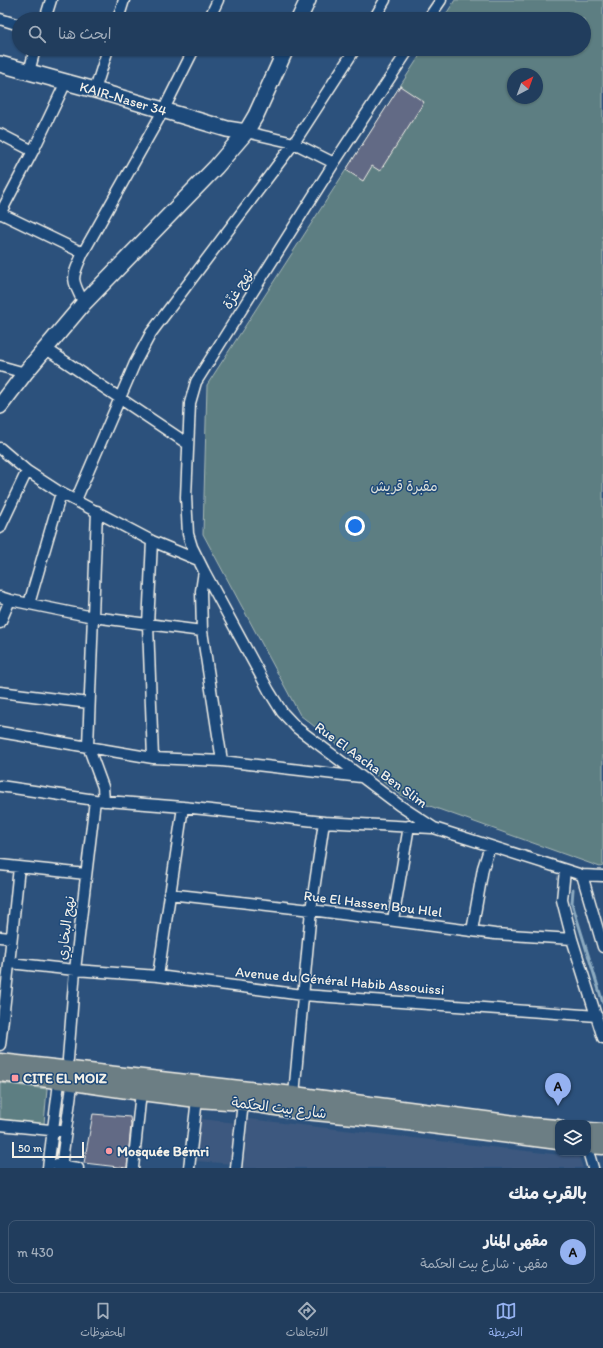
<!DOCTYPE html>
<html lang="ar">
<meta charset="utf-8">
<style>
body{margin:0;font-family:Itim,"Playpen Sans Arabic",sans-serif;background:#294463;color:#f1f3f6;direction:rtl}
.controls{position:absolute;right:12px;bottom:12px;display:grid;overflow:hidden;border-radius:8px;box-shadow:0 1px 3px #0004}
.controls button{width:36px;height:36px;display:grid;place-items:center;padding:0;border:0;border-bottom:1px solid #3e5672;background:#213d5d;color:#f1f3f6;font:20px sans-serif}
.compass{position:absolute;left:507px;top:68px;width:36px;height:36px;border-radius:50%;background:#213d5d;box-shadow:0 1px 3px #0004;rotate:41deg}
.scale{position:absolute;left:12px;bottom:10px;width:72px;box-sizing:border-box;padding-left:4px;border:2px solid #f4f1e8;border-top:0;font-size:11px;line-height:14px;white-space:nowrap;color:#f4f1e8;-webkit-text-stroke:3px #1f4a7a;paint-order:stroke}
.you{position:absolute;left:355px;top:526px;width:14px;height:14px;margin:-10px;border:3px solid #fff;border-radius:50%;background:#1a73e8;box-shadow:0 0 0 6px #1a73e833}
.badge{display:grid;place-items:center;width:26px;height:26px;border-radius:50%;background:#95b2f1;color:#111;font-size:13px;font-weight:700}
.pin{position:absolute;translate:-50% -33px;filter:drop-shadow(0 1px 2px #0008)}
.pin::after{content:'';position:absolute;top:21px;width:14px;height:12px;background:inherit;clip-path:polygon(0 0,100% 0,50% 100%)}
.list{margin:0;padding:0;list-style:none}
h2{display:flex;justify-content:space-between;align-items:center;height:52px;margin:0;padding:0 16px;font-size:17px}
h2 small{font-size:13px;font-weight:400;color:#a2aebc}
.list li{display:grid;grid-template-columns:26px 1fr auto;gap:12px;align-items:center;box-sizing:border-box;height:64px;margin:0 8px 8px;padding:0 8px;border:1px solid #3e5672;border-radius:8px}
.list b{display:block;font-size:15px;white-space:nowrap}
.list p{margin:0;font-size:13px;white-space:nowrap;color:#a2aebc}
.list em{font-size:13px;font-style:normal;color:#a2aebc}
.icon{flex:none;width:22px;height:22px;fill:none;stroke:currentColor;stroke-width:2;stroke-linecap:round;stroke-linejoin:round}
.map{position:relative;flex:none;width:603px;height:1168px;overflow:hidden;direction:ltr}
.search{position:absolute;background:#213d5d;box-shadow:0 1px 3px #0004;left:12px;right:12px;top:12px;height:44px;display:flex;align-items:center;gap:10px;box-sizing:border-box;padding:0 14px;border-radius:22px;color:#a2aebc;font-size:15px}
.sheet{height:124px;background:#213d5d}
nav{display:flex;justify-content:space-around;align-items:center;box-sizing:border-box;height:56px;border-top:1px solid #3e5672;background:#213d5d;font-size:11px;color:#a2aebc}
nav a{display:grid;justify-items:center;gap:2px}
nav .on{color:#95b2f1}
.map>svg:first-child{display:block}
.built{fill:#3c597f}
.green{fill:#5d7e82;stroke:#a8b8b5;fill-rule:evenodd}
.lines{fill:none;stroke-linecap:round;stroke-linejoin:round}
.stream{stroke:#8dabc0;stroke-width:3}
.building{fill:#626b85;stroke:#f4f1e8}
.street-casing{stroke:#f4f1e8;stroke-width:13}
.secondary-casing{stroke:#f4f1e8;stroke-width:18}
.primary-casing{stroke:#f4f1e8;stroke-width:19}
.street{stroke:#1f4a7a;stroke-width:10}
.secondary{stroke:#1f4a7a;stroke-width:15}
.primary{stroke:#6c7e84;stroke-width:16}
.poi-dot{fill:#ff9aa2;stroke:#1f4a7a;stroke-width:1.5}
.labels{text-anchor:middle;dominant-baseline:central;stroke-width:3;stroke-linejoin:round;paint-order:stroke}
.street-label{font-size:14px;fill:#f4f1e8;stroke:#1f4a7a}
.park-label{font-size:14px;fill:#dde0d9;stroke:#1f4a7a}
.poi-label{font-size:14px;font-weight:bold;fill:#f4f1e8;stroke:#1f4a7a;text-anchor:start}
</style>
<div class="map">
<svg width="603" height="1168" viewBox="0 0 603 1168">
<rect width="100%" height="100%" fill="#2c517c"/>
<filter id="ink" filterUnits="userSpaceOnUse"><feTurbulence type="fractalNoise" baseFrequency=".025" numOctaves="2"/><feDisplacementMap in="SourceGraphic" scale="8" xChannelSelector="R" yChannelSelector="G"/><feConvolveMatrix kernelMatrix="1 2 1 2 8 2 1 2 1" color-interpolation-filters="sRGB"/></filter>
<g filter="url(#ink)">
<path class="built" d="M201 1119 237 1123 233 1164 196 1161Z
M248 1119 579 1157 583 1168H243Z"/>
<path class="green" d="M455 0H603V866L600 867 402 796 300 715 203 534 207 385 424 49H584V19H443ZM513 74H537V98H513Z
M0 1083 47 1089 44 1124 0 1119Z"/>
<g class="lines">
<path class="stream" d="M573 889 572 903 603 1003"/>
</g>
<path class="building" d="M400 86 424 102 380 171 372 166 363 181 346 170Z
M93 1114 130 1117 131 1125 127 1168 84 1163Z"/>
<g class="lines">
<defs>
<path id="street" d="M0 19 19 25
M45 19 51 0
M118 19 124 0
M209 19 218 0
M374 19 385 0
M428 19 441 0
M409 49 334 163 196 382 190 403 186 497 188 534 192 547 204 571 269 691 282 712 297 728 399 805 434 828 582 875 603 876
M29 72 35 49
M95 90 108 49
M246 132 294 143 355 49
M0 134 33 151
M0 213 83 253
M0 214 33 151 66 82
M84 303C70 278 72 278 83 253L163 111 194 49
M45 348 188 444
M0 366 25 373
M0 448 27 471 61 493 152 541 198 560
M76 500 135 363 151 333 294 143 334 163
M97 511 88 746 103 787 104 801
M0 528 27 471
M152 541 148 625 153 758
M204 571 201 591 202 631 222 761
M0 597 10 600 93 617 202 631
M29 604 61 493
M0 623 10 600
M0 692 89 703
M0 732 153 758 222 761 361 777
M0 786 95 800 183 807 324 822 432 828
M0 865 86 874
M565 870 562 900 572 939 603 1038
M582 875 603 947
M169 894 311 910 495 934 572 939
M393 920 409 826
M472 931 483 868 490 846
M0 937 11 938
M10 963 75 970 158 976 303 995 597 1016
M158 976 183 807
M0 1045C7 986 13 926 19 867
M68 1059 75 970 95 800
M294 1095 311 910 324 822
M0 1125 60 1131
M588 1151 593 1168
M57 1165 78 1168
M48 1168 60 1075
M61 1168 73 1078
M133 1168 141 1092
M189 1168 197 1099
M236 1168 243 1102"/>
<g id="secondary">
<path d="M299 19 308 0"/>
<path id="s1" d="M0 64 95 90 227 129 246 132"/>
<path d="M0 406 25 373 84 303 216 167 246 132 256 115 286 49"/>
</g>
<path id="primary" d="M0 1062 294 1095 531 1126 558 1128
M0 1073 73 1082 141 1092 197 1099 243 1102 295 1110 384 1119 558 1141
M588 1131 603 1132
M588 1145 603 1146"/>
</defs>
<use href="#street" class="street-casing"/>
<use href="#secondary" class="secondary-casing"/>
<use href="#primary" class="primary-casing"/>
<use href="#street" class="street"/>
<use href="#secondary" class="secondary"/>
<use href="#primary" class="primary"/>
</g>
</g>
<g class="poi-dot">
<rect x="11" y="1074" width="8" height="8" rx="2"/>
<circle cx="109" cy="1151" r="4"/>
</g>
<g class="labels">
<g class="street-label">
<text stroke="none"><textPath href="#s1" startOffset="128">KAIR-Naser 34</textPath></text>
<text transform="translate(238 289) rotate(-58)">نهج غزّة</text>
<text transform="translate(371 765) rotate(36)">Rue El Aacha Ben Slim</text>
<text transform="translate(373 904) rotate(7)">Rue El Hassen Bou Hlel</text>
<text transform="translate(66 928) rotate(-83)">نهج البخاري</text>
<text transform="translate(340 981) rotate(5)">Avenue du Général Habib Assouissi</text>
<text transform="translate(279 1108) rotate(7)">شارع بيت الحكمة</text>
</g>
<g class="park-label">
<text x="404" y="486">مقبرة قريش</text>
</g>
<g class="poi-label">
<text x="23" y="1078">CITE EL MOIZ</text>
<text x="117" y="1151">Mosquée Bémri</text>
</g>
</g>
</svg>
<div class="controls">
<button><svg class="icon" aria-label="layers" viewBox="0 0 24 24"><path d="M12 4l9 5-9 5-9-5zM3 14l9 5 9-5"/></svg></button>
</div>
<svg class="compass" viewBox="-18 -18 36 36"><path d="M0-13l5 13h-10z" fill="#e53935"/><path d="M0 13l5-13h-10z" fill="#a2aebc"/></svg>
<div class="scale">50 m</div>
<div class="you"></div>
<div class="pin badge" style="left:558px;top:1106px">A</div>
<div class="search"><svg class="icon" aria-label="search" viewBox="0 0 24 24"><circle cx="10" cy="10" r="6"/><path d="M15 15l6 6"/></svg>ابحث هنا</div>
</div>
<section class="sheet">
<h2>بالقرب منك<small></small></h2>
<ul class="list">
<li><span class="badge">A</span><div><b>مقهى المنار</b><p>مقهى · شارع بيت الحكمة</p></div><em>430 m</em></li>
</ul>
</section>
<nav>
<a class="on"><svg class="icon" aria-label="map" viewBox="0 0 24 24"><path d="M3 6l6-2 6 2 6-2v14l-6 2-6-2-6 2zM9 4v14M15 6v14"/></svg>الخريطة</a>
<a><svg class="icon" aria-label="directions" viewBox="0 0 24 24"><path d="M12 3l9 9-9 9-9-9zM9 14v-3h6M13 9l2 2-2 2"/></svg>الاتجاهات</a>
<a><svg class="icon" aria-label="saved" viewBox="0 0 24 24"><path d="M7 4h10v16l-5-4-5 4z"/></svg>المحفوظات</a>
</nav>
